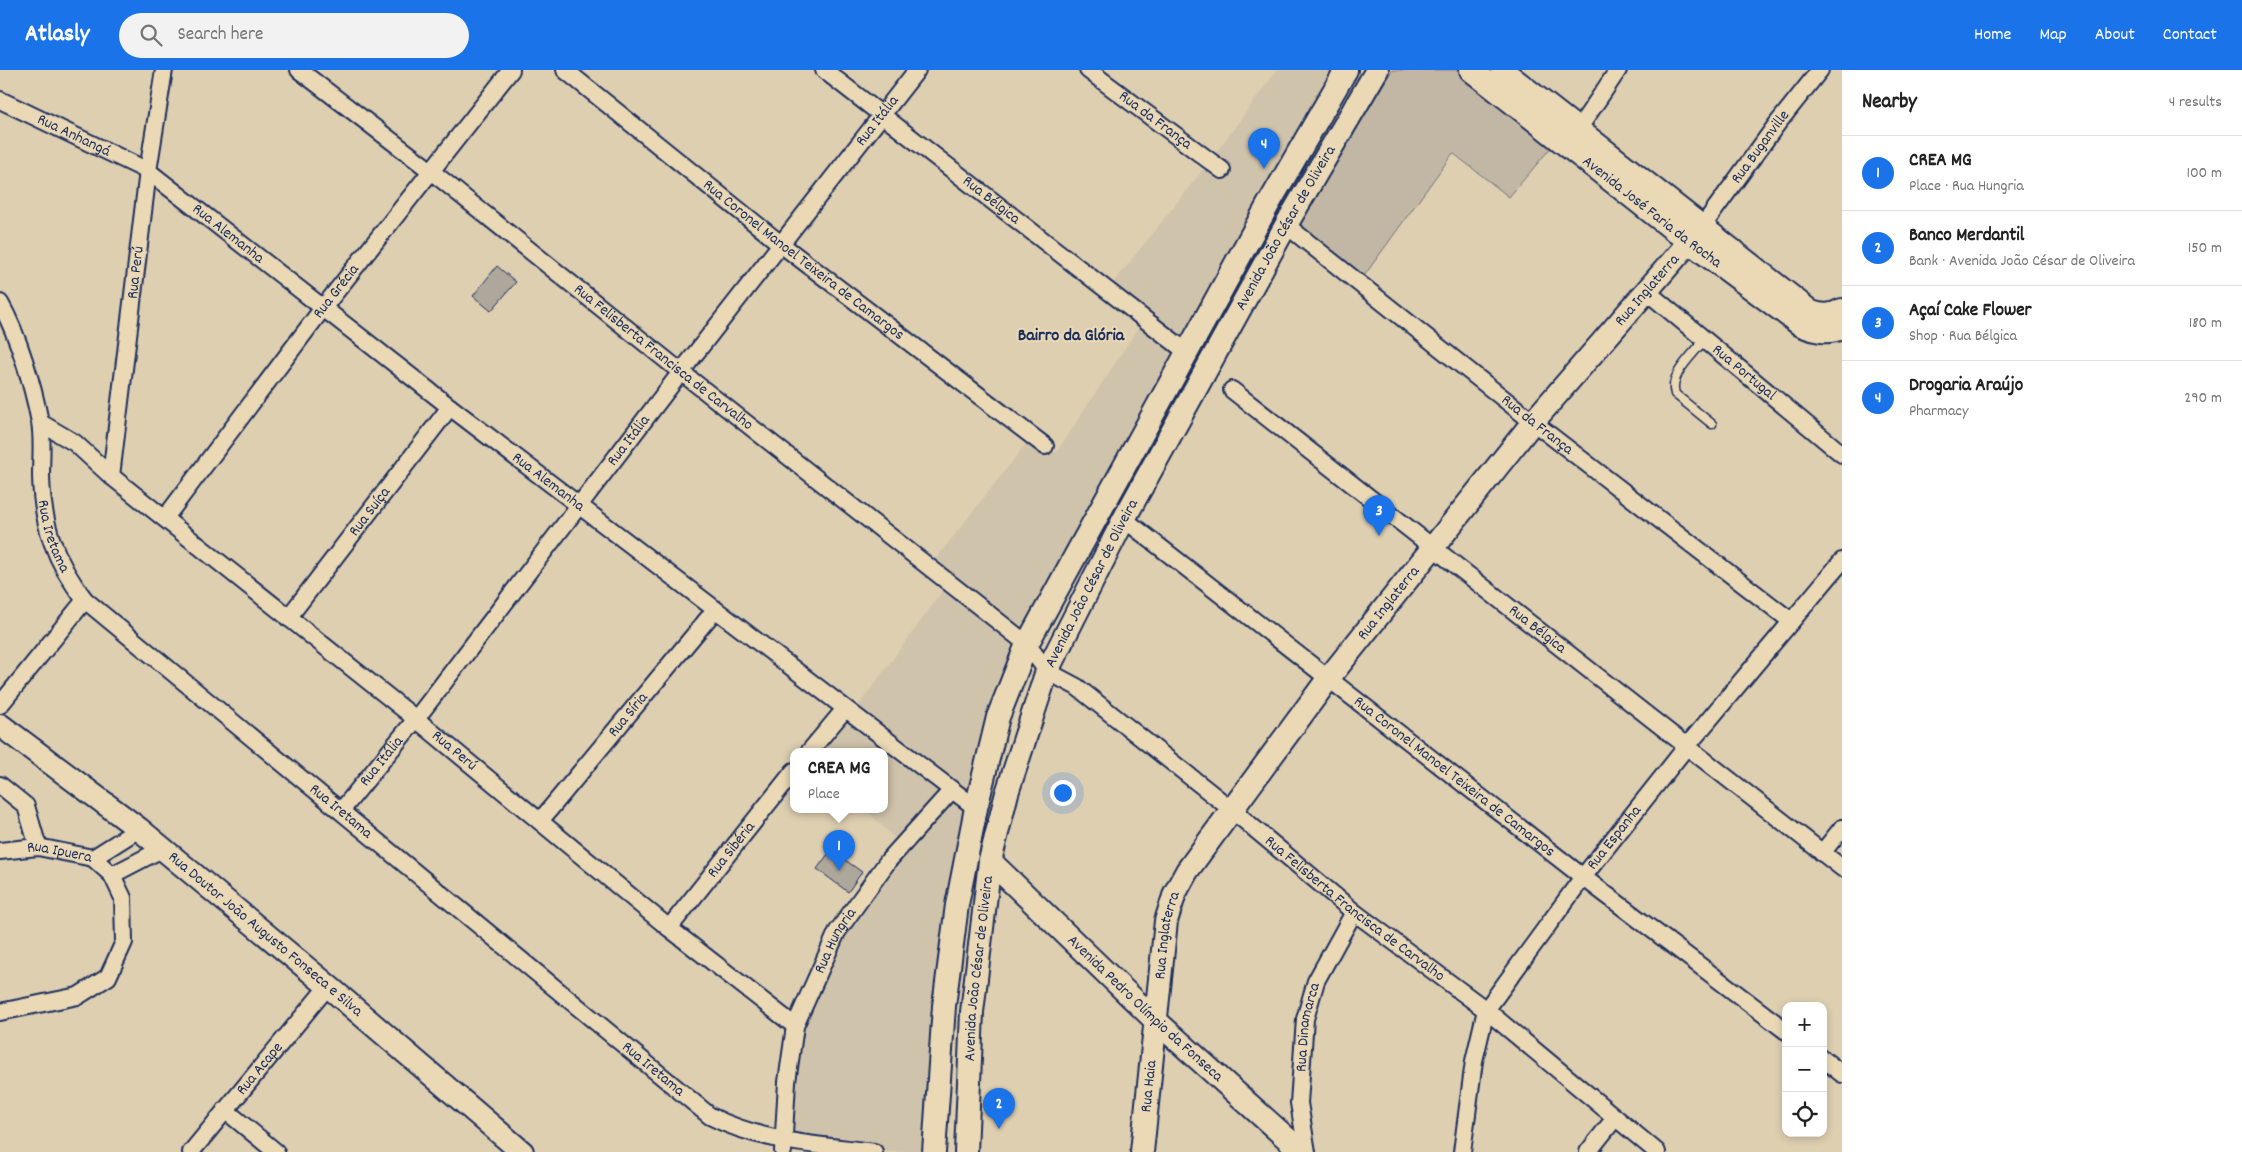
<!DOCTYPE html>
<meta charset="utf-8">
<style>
body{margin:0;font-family:Dekko,sans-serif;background:#f2f2f2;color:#222}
.controls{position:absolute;right:15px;bottom:15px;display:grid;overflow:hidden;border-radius:10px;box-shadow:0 2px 8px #0003}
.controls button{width:45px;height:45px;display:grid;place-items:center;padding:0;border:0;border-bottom:1px solid #e0e0e0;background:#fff;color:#222;font:25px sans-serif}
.you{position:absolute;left:1062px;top:722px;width:18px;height:18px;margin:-12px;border:4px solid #fff;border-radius:50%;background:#1a73e8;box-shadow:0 0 0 8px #1a73e833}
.badge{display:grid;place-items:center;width:32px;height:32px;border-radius:50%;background:#1a73e8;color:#fff;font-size:16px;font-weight:700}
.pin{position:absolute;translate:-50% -41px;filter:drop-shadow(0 1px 2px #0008)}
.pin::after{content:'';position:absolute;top:26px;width:18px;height:15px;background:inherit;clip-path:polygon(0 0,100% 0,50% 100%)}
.popup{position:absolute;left:790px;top:678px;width:98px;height:65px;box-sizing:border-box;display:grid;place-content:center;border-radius:10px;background:#fff;filter:drop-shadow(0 1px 4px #0005);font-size:16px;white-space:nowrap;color:#767676}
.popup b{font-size:19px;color:#222}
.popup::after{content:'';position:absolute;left:50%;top:100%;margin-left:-10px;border:10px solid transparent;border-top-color:#fff}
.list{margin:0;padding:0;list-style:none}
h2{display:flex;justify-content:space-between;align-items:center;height:65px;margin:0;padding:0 20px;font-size:21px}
h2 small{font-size:16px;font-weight:400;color:#767676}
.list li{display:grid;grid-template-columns:32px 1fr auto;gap:15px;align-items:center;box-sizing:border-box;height:75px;padding:0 20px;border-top:1px solid #e0e0e0}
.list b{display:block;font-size:19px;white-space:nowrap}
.list p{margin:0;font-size:16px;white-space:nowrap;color:#767676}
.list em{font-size:16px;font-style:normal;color:#767676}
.icon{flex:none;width:28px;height:28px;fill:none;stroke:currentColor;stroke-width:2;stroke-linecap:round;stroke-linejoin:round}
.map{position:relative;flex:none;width:1842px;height:1082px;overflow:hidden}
header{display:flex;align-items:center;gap:30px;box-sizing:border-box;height:70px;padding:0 25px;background:#1a73e8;color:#fff}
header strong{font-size:24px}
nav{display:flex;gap:28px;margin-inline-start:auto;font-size:18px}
.search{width:350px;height:45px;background:#f2f2f2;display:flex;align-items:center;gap:12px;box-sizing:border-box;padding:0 18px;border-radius:28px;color:#767676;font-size:19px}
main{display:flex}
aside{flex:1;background:#fff}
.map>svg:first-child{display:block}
.built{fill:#d0c3ab}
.green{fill:#c2b7a4;stroke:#6e7381}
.building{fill:#aea79c;stroke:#1b2f5e}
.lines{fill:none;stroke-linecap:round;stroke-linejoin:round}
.lane-casing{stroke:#1b2f5e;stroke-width:11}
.street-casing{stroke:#1b2f5e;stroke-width:20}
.secondary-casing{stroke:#1b2f5e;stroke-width:26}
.lane{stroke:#ebd9b6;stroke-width:8}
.street{stroke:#ebd9b6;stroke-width:16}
.secondary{stroke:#ebd9b6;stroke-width:22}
.labels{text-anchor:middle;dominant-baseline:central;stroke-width:4;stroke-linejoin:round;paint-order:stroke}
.street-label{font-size:16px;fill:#1b2f5e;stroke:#ebd9b6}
.neighbourhood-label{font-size:18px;font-weight:bold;fill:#1b2f5e;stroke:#ebd9b6}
</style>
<header>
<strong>Atlasly</strong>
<div class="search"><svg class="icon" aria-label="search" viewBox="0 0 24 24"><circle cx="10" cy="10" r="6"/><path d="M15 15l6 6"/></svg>Search here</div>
<nav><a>Home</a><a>Map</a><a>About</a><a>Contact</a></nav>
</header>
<main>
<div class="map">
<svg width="1842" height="1082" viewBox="0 0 1842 1082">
<rect width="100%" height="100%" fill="#decfb1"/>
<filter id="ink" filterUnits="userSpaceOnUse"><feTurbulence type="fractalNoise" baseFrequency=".02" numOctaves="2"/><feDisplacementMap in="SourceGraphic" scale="10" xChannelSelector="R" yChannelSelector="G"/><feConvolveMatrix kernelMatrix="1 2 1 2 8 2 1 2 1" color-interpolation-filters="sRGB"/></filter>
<g filter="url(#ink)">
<path class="built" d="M1277 0H1344L994 643 933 1082H778L794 939 897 770 866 740H884V682H808L856 639 953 507 934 491 1033 365 1056 383 1146 246 1110 217 1209 92Z"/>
<path class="green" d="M1392 0H1460L1553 75 1509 127 1453 83 1364 206 1300 155Z"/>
<path class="building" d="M497 196 516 212 491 241 473 226Z
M831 780 862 802 848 822 817 799Z"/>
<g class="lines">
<defs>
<path id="lane" d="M1705 269C1694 284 1668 305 1675 324L1712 354"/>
<g id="street">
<path id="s1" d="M299 0 431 101 681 302 1027 574 1047 601 1077 617 1231 739 1354 842 1486 940 1657 1082"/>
<path id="s2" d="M565 0 782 175 1045 376"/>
<path id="s3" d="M824 0 1188 283"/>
<path id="s4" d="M1088 0 1222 100"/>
<path id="s5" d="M0 30 148 101 450 337 976 738"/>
<path d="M1577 61 1618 0"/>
<path id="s6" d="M1286 155 1533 352 1791 551"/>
<path id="s7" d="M1702 157 1777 54 1820 0"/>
<path id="s8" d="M1645 220 1842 384"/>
<path id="s9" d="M0 233C18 264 33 316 40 352 43 369 41 389 41 406 42 454 55 492 85 530L710 1046C761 1072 818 1075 874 1082"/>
<path id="s10" d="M1232 320 1842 798"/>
<path id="s11" d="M41 353 75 373 111 406 416 649 669 858 795 956"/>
<path id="s12" d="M111 406 148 101 164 0"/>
<path id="s13" d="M165 448 323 238 511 0"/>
<path id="s14" d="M1124 449 1583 807 1786 961"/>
<path id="s15" d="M288 548 450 337"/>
<path d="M0 635 85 530"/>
<path d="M809 682 845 639"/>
<path d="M0 715 26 736 38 777"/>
<path id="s16" d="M341 741 416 649 681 302 917 0"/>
<path id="s17" d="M540 751 715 540"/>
<path id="s18" d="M0 781 38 777 93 788 112 805 123 828 124 872 108 907 78 926 0 942"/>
<path d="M1822 783 1842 758"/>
<path d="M93 788 139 759"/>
<path d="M112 805 162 779"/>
<path id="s19" d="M669 858 794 701"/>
<path d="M1823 989 1842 1004"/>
<path d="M225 1040 276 1082"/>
<path id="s20" d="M783 1081 787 1012 795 956 837 862 888 791 951 721"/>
<path id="s21" d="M191 1082 328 916"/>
<path id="s22" d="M1307 1082 1299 1033 1305 949 1316 911 1354 842"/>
<path id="s23" d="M1462 1082 1474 991 1486 940 1583 807 1687 676 1842 491"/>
<path d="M1588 1082 1615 1048"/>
</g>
<g id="secondary">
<path id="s24" d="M1471 0 1688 171 1801 255C1815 261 1827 264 1842 258"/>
<path d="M1502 0 1811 242C1823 246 1831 246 1842 240"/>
<path id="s25" d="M0 655 139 759 328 916 522 1082"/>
<path id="s26" d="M990 791 1155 950 1302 1082"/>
<path d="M934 1082 944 936 957 835 976 738 998 647 1027 574 1268 135 1346 0"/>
<path id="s27" d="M966 1082 972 942 990 791 1007 723 1047 601 1124 449 1286 155 1377 0"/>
<path id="s28" d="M1142 1082 1166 851 1175 823 1187 801 1328 609 1533 352 1702 157"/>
</g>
</defs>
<use href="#lane" class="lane-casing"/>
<use href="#street" class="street-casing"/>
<use href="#secondary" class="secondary-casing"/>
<use href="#lane" class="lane"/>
<use href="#street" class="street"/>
<use href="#secondary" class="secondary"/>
</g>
</g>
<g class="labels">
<g class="street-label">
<text stroke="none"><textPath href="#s4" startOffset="84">Rua da França</textPath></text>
<text stroke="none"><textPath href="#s16" startOffset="874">Rua Itália</textPath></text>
<text stroke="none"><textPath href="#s5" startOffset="82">Rua Anhangá</textPath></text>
<text stroke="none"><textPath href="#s7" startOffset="99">Rua Buganville</textPath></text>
<text stroke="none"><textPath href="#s3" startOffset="212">Rua Bélgica</textPath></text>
<text stroke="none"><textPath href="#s24" startOffset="230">Avenida José Faria da Rocha</textPath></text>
<text stroke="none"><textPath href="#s27" startOffset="994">Avenida João César de Oliveira</textPath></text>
<text stroke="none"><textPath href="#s5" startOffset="266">Rua Alemanha</textPath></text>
<text stroke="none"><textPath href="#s2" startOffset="305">Rua Coronel Manoel Teixeira de Camargos</textPath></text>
<text stroke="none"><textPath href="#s12" startOffset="205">Rua Perú</textPath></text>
<text stroke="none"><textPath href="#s28" startOffset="1028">Rua Inglaterra</textPath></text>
<text stroke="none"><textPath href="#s13" startOffset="284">Rua Grécia</textPath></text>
<text stroke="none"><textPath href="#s1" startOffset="464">Rua Felisberta Francisca de Carvalho</textPath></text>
<text stroke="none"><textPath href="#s8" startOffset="129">Rua Portugal</textPath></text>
<text stroke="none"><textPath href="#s6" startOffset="321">Rua da França</textPath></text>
<text stroke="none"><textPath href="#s16" startOffset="469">Rua Itália</textPath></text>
<text stroke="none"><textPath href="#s5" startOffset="671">Rua Alemanha</textPath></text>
<text stroke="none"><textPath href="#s15" startOffset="134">Rua Suíça</textPath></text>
<text stroke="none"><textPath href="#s9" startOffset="242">Rua Iretama</textPath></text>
<text stroke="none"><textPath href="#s27" startOffset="589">Avenida João César de Oliveira</textPath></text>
<text stroke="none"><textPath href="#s28" startOffset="622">Rua Inglaterra</textPath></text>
<text stroke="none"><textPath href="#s10" startOffset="388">Rua Bélgica</textPath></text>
<text stroke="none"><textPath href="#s17" startOffset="138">Rua Síria</textPath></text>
<text stroke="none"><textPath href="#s11" startOffset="528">Rua Perú</textPath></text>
<text stroke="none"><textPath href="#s16" startOffset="64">Rua Itália</textPath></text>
<text stroke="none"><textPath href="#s14" startOffset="419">Rua Coronel Manoel Teixeira de Camargos</textPath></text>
<text stroke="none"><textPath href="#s9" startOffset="646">Rua Iretama</textPath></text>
<text stroke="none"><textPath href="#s23" startOffset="359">Rua Espanha</textPath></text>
<text stroke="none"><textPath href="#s19" startOffset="100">Rua Sibéria</textPath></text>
<text stroke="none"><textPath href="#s18" startOffset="60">Rua Ipuera</textPath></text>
<text stroke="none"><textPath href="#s1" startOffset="1350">Rua Felisberta Francisca de Carvalho</textPath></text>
<text stroke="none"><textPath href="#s25" startOffset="338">Rua Doutor João Augusto Fonseca e Silva</textPath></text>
<text stroke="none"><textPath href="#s28" startOffset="218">Rua Inglaterra</textPath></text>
<text stroke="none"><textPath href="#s20" startOffset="220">Rua Hungria</textPath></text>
<text stroke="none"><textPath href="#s27" startOffset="184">Avenida João César de Oliveira</textPath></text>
<text stroke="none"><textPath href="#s26" startOffset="214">Avenida Pedro Olímpio da Fonseca</textPath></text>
<text stroke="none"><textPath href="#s22" startOffset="126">Rua Dinamarca</textPath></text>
<text stroke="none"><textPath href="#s21" startOffset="108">Rua Acape</textPath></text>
<text stroke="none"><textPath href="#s9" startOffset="1051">Rua Iretama</textPath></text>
<text stroke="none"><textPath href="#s28" startOffset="66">Rua Haia</textPath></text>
</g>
<g class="neighbourhood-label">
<text x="1071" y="266">Bairro da Glória</text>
</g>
</g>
</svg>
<div class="controls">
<button>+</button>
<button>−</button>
<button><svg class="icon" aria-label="locate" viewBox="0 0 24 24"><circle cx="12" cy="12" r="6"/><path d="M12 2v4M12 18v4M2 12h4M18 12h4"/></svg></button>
</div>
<div class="you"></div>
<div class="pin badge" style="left:839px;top:801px">1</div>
<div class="popup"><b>CREA MG</b>Place</div>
<div class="pin badge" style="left:999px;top:1059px">2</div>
<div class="pin badge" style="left:1379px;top:466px">3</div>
<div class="pin badge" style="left:1264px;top:99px">4</div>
</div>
<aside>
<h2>Nearby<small>4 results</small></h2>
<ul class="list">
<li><span class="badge">1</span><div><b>CREA MG</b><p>Place · Rua Hungria</p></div><em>100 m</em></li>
<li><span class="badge">2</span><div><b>Banco Merdantil</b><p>Bank · Avenida João César de Oliveira</p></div><em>150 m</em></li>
<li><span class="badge">3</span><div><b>Açaí Cake Flower</b><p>Shop · Rua Bélgica</p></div><em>180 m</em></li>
<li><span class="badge">4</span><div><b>Drogaria Araújo</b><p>Pharmacy</p></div><em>290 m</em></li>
</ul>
</aside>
</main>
